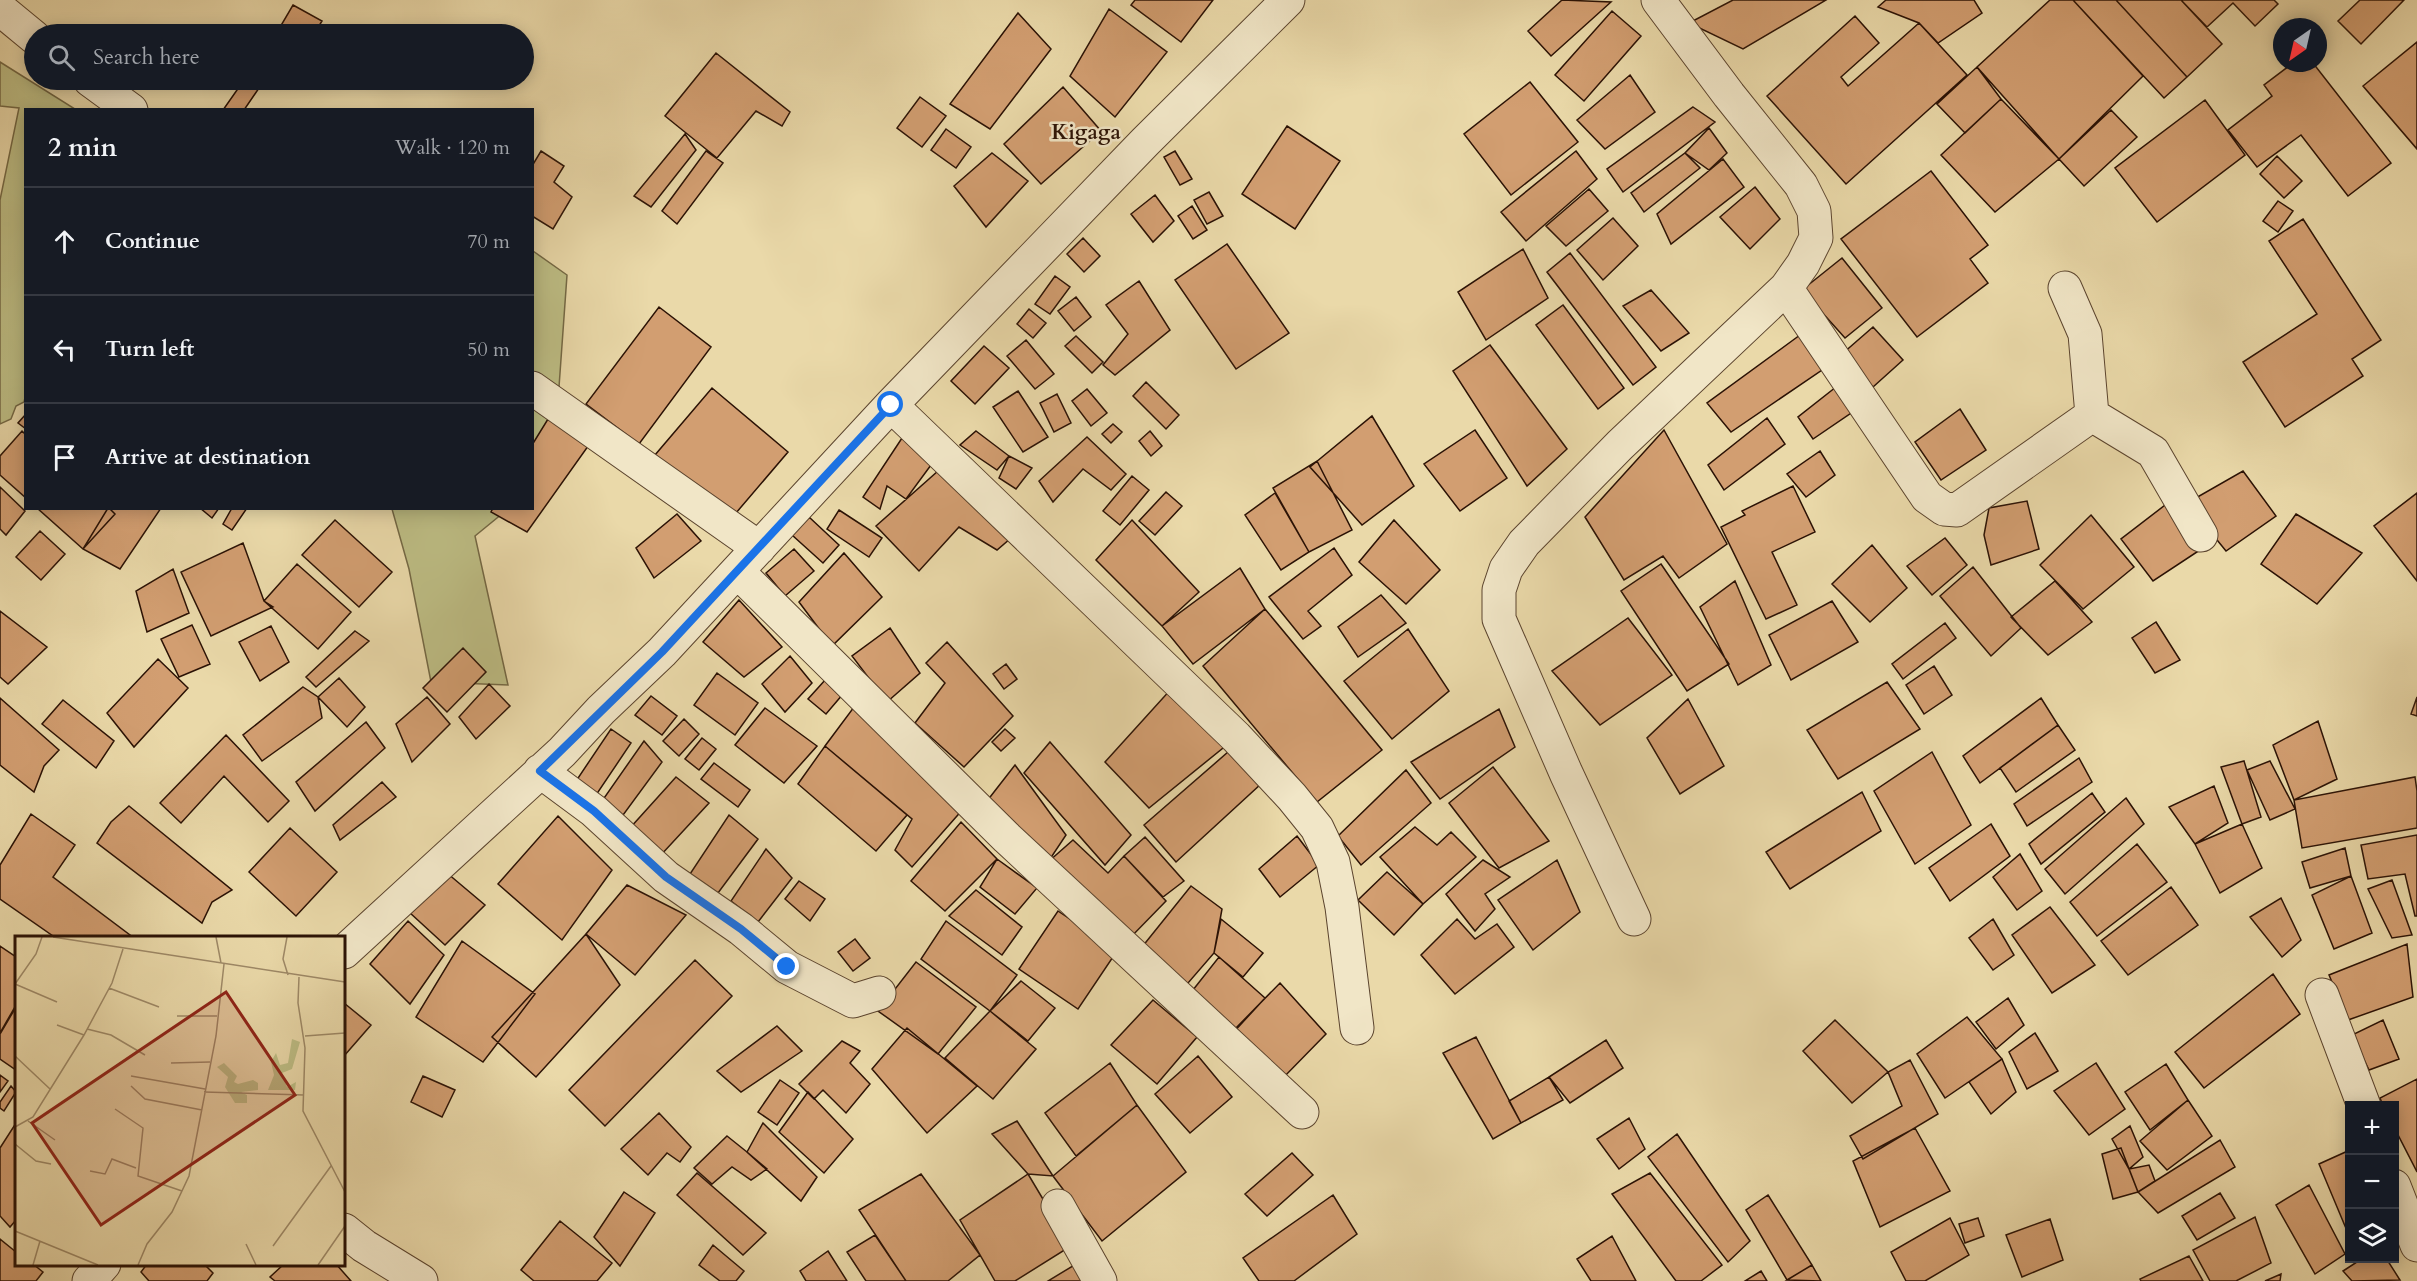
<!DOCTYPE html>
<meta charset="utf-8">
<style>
body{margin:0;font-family:Cardo,serif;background:#242831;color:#f1f3f6}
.controls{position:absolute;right:18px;bottom:18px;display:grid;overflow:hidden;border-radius:0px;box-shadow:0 3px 15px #0003}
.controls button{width:54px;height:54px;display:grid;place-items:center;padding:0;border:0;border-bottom:2px solid #363941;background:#171b24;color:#f1f3f6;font:30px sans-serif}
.compass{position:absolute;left:2273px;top:18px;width:54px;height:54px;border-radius:50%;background:#171b24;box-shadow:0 3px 15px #0003;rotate:214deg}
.stop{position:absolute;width:18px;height:18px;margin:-14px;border:4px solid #1a73e8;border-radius:50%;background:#fff}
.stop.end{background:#1a73e8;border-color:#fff;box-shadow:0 2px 6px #0008}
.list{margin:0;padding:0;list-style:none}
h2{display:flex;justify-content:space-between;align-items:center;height:78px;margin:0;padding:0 24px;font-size:26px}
h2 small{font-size:20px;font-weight:400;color:#9ea1a6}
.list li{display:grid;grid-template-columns:39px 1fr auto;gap:18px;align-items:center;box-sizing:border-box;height:108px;padding:0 24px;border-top:2px solid #363941}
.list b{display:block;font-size:22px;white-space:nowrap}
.list em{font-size:20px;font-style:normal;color:#9ea1a6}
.icon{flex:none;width:33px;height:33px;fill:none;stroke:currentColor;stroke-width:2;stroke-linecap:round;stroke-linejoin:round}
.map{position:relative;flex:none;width:2417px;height:1281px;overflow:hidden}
.search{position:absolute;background:#171b24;box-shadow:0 3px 15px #0003;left:24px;top:24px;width:510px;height:66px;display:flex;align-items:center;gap:15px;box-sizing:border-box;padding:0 21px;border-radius:33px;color:#9ea1a6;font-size:22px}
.panel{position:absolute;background:#171b24;box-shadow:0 3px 15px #0003;left:24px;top:108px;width:510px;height:402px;border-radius:0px}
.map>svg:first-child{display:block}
.green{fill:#bdbd84;stroke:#746844;stroke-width:1.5}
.building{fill:#d29e71;stroke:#2b1205;stroke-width:1.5}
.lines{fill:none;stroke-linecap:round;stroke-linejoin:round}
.minor-casing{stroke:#5b442e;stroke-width:35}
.minor{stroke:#f1e6c7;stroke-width:33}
.route{stroke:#1a73e8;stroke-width:8}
.labels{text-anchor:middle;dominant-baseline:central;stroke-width:5;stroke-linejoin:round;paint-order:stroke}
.quarter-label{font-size:21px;font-weight:bold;fill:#2b1205;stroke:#f1e6c7}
.inset-road{fill:none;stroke:#9e8967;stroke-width:1.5}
.view{fill:#8f2418;fill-opacity:0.15;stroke:#8f2418;stroke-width:3}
.inset-edge{fill:none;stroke:#2b1205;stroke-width:3}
</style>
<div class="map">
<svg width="2417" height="1281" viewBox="0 0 2417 1281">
<rect width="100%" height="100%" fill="#ead9a9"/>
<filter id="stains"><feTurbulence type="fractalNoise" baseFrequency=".00333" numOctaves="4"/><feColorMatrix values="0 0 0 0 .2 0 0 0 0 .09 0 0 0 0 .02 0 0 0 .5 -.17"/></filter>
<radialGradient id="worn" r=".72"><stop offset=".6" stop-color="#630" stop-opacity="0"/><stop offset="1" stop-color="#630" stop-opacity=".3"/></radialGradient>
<path class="green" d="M0 62 75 109 26 110 25 398 24 402 16 406 11 419 0 424V200L19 108 0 106Z
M533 251 567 275 553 471 533 488Z
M392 509H508L475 536 508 685 431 682 409 569Z"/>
<path class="building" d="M1135 0H1213L1181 42 1131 5Z
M1562 0 1611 2 1551 56 1528 31Z
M1733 0H1826L1743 49 1689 23Z
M1886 0H1974L1982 13 1938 43 1919 23 1878 7Z
M2050 0H2073L2143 76 2059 159 1977 67Z
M2073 0H2116L2187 77 2164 98Z
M2116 0H2181L2222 44 2187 77Z
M2181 0H2274L2278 4 2255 26 2233 3 2207 27Z
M2360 0H2404L2361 44 2338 21Z
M293 5 322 21 314 34H276Z
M1109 9 1167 52 1115 117 1070 76Z
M1612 11 1641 36 1584 101 1555 75Z
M1018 13 1051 49 990 129 950 104Z
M1855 16 1879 43 1841 77 1848 86 1919 23 1967 75 1846 184 1767 96Z
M2417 42V149L2363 86Z
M716 53 790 112 782 126 756 111 717 158 665 116Z
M2293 63H2313L2391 163 2348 196 2301 135 2257 167 2228 130 2272 96 2264 85Z
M1977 67 2001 99 1965 133 1937 104Z
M1630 75 1655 112 1605 149 1577 120Z
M244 80 259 88 244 110H223Z
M1530 82 1578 142 1511 195 1464 134Z
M1063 87 1101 131 1041 184 1004 144Z
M920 97 946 116 922 147 897 128Z
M2001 99 2059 159 1995 212 1941 155Z
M2205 100 2245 155 2157 222 2115 168Z
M1693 107 1715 122 1623 192 1607 169Z
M2111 110 2137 137 2084 186 2059 159Z
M1287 126 1340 161 1295 229 1242 194Z
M1709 128 1727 153 1709 170 1685 153Z
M946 129 971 147 956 168 931 150Z
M685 134 696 150 651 207 634 196Z
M541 151 564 166 554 182 572 197 553 229 532 216V166Z
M706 151 723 163 677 224 662 211Z
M1175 151 1192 179 1180 185 1164 157Z
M1576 151 1597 179 1526 241 1501 212Z
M992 153 1028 181 986 227 954 186Z
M1685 153 1700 168 1644 212 1631 193Z
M2277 156 2302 181 2284 198 2260 174Z
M1723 159 1744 187 1671 244 1657 214Z
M1931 171 1988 245 1970 259 1988 283 1917 337 1841 239Z
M1755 187 1780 219 1750 249 1720 217Z
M1589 189 1608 211 1566 246 1546 226Z
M1209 192 1223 216 1207 224 1194 200Z
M1155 195 1174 221 1153 242 1131 214Z
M2278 201 2293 211 2278 232 2263 221Z
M1192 206 1207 230 1193 239 1178 216Z
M1613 218 1638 246 1603 280 1577 250Z
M2303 219 2381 340 2352 359 2363 376 2285 427 2243 362 2317 314 2269 241Z
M1083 238 1100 256 1084 272 1067 254Z
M1227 244 1289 333 1236 369 1175 280Z
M1523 249 1548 298 1486 340 1458 292Z
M1570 253 1656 367 1633 385 1547 272Z
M1842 258 1882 308 1845 338 1802 290Z
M1055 276 1070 287 1050 314 1035 304Z
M1139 281 1170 330 1115 375 1103 365 1128 334 1106 305Z
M1651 290 1689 333 1661 351 1623 306Z
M1076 297 1091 317 1074 331 1058 311Z
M1563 305 1624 388 1598 409 1536 325Z
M659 307 711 347 639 444 586 404Z
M1029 309 1046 323 1033 338 1017 324Z
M1873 327 1903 360 1873 387 1842 354Z
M1800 335 1822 370 1731 432 1707 403Z
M1076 336 1103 362 1092 373 1065 346Z
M1026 340 1054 374 1035 389 1007 356Z
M1490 345 1567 449 1527 486 1453 371Z
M984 346 1009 368 975 404 951 381Z
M1146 382 1179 415 1166 429 1133 396Z
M1836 387 1854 411 1813 439 1798 417Z
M712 388 788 452 730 520 655 455Z
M1087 389 1107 413 1091 426 1072 401Z
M1018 391 1048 437 1023 452 993 407Z
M1057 394 1071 423 1054 432 1040 403Z
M1960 409 1986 450 1941 480 1915 442Z
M26 414V429L18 423Z
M1372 416 1414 486 1362 525 1310 467Z
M1767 418 1785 444 1724 490 1708 465Z
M548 419 591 442 527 532 491 512 493 508H532V445Z
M1113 424 1122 432 1111 443 1102 434Z
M1475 430 1507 478 1460 511 1424 464Z
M1664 430 1727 544 1679 578 1663 556 1624 580 1585 517Z
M22 431 26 435V498L0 475V456Z
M976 431 1009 456 997 470 960 445Z
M1150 431 1162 446 1151 456 1139 441Z
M904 435 931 465 906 499 887 486 880 509 863 497Z
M1087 437 1126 474 1111 490 1083 469 1053 502 1039 481Z
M1820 451 1835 475 1806 497 1787 474Z
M1009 456 1032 468 1016 489 999 478Z
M1317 461 1352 530 1309 552 1273 488Z
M938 471 1011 538 997 550 959 527 919 571 876 526Z
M2243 471 2276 516 2226 551 2187 503Z
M1132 476 1149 490 1120 525 1103 511Z
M1793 486 1815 532 1772 552 1797 605 1766 619 1721 527 1745 515 1742 511Z
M0 487 25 511 6 535 0 529Z
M1166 492 1182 506 1155 535 1139 521Z
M1275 493 1309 552 1281 570 1245 515Z
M2417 493V581L2374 526Z
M2027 501 2039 549 1991 565 1984 535 1989 508Z
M2169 502 2203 548 2153 581 2121 539Z
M37 508H109L115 514 83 549Z
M108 508H161L120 569 83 549Z
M200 508H219L212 518Z
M232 508H247L232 530 223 524Z
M839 510 882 538 869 557 827 529Z
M677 514 701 541 654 578 636 548Z
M2296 514 2362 553 2317 604 2261 564Z
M2091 515 2134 567 2083 609 2040 565Z
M809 517 839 545 823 563 792 535Z
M335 520 392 572 359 607 302 555Z
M1132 520 1199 592 1162 626 1096 560Z
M1394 520 1440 570 1406 604 1359 562Z
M40 531 65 554 41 580 16 557Z
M1945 538 1967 565 1932 595 1907 566Z
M243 543 264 601 273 607 211 636 181 572Z
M1872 545 1907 588 1870 622 1832 584Z
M1334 548 1352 575 1308 611 1321 626 1303 639 1269 597Z
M794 549 814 571 785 596 766 573Z
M844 553 882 597 832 646 799 602Z
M297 564 351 612 318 649 264 601Z
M1661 564 1729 664 1687 691 1621 591Z
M1973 567 2021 628 1991 656 1940 596Z
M1240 568 1265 609 1193 664 1162 626Z
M173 569 189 613 147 632 136 591Z
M1735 581 1771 665 1738 685 1700 607Z
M2055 581 2092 622 2048 655 2011 617Z
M1381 595 1406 623 1358 657 1338 627Z
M739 600 782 647 744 677 703 642Z
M1832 601 1858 642 1791 680 1769 635Z
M1265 609 1382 750 1317 802 1203 666Z
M0 611 47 647 8 684 0 677Z
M1628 618 1672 675 1600 725 1552 671Z
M2156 622 2180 660 2155 673 2132 638Z
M1945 623 1956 638 1903 679 1892 664Z
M192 625 210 664 179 677 161 639Z
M271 626 289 662 260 681 239 642Z
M890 628 920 673 887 702 852 656Z
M1408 629 1449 691 1392 739 1344 681Z
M355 631 369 641 316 687 306 677Z
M947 642 1013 716 964 767 915 723 945 683 926 663Z
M463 648 486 672 447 712 423 688Z
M790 656 812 683 785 712 762 684Z
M158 659 188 688 134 747 107 713Z
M1006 664 1017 679 1004 689 993 674Z
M1934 666 1952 695 1924 714 1906 685Z
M717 673 758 703 735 735 694 705Z
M339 678 365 707 347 727 318 697Z
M826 679 843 694 826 714 808 699Z
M1887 682 1920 729 1838 779 1807 730Z
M489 684 510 706 476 739 459 717Z
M303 687 318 697 322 718 262 761 243 735Z
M1172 688 1228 744 1149 808 1105 762Z
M651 696 677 716 662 735 635 715Z
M427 697 450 724 412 762 396 724Z
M2417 697V716L2411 714Z
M0 698 59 750 44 766 34 792 0 765Z
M2041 698 2058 725 1980 783 1963 756Z
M1688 699 1724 766 1680 794 1647 738Z
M63 700 114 741 96 768 42 724Z
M854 707 964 808 912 867 895 850 912 819 825 746Z
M765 708 817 746 784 783 735 745Z
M1499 709 1515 747 1440 799 1411 762Z
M684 719 699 734 679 756 663 741Z
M2318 721 2337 779 2294 800 2273 745Z
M366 722 385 748 315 811 296 782Z
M2058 725 2075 750 2016 792 2000 768Z
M611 729 631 743 590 804 570 790Z
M1005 729 1015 738 1001 751 992 742Z
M226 735 289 801 268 822 224 776 181 823 160 803Z
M702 738 716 749 699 770 685 759Z
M644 741 662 762 615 826 595 811Z
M1050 742 1131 835 1105 865 1024 773Z
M825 746 907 815 876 851 798 784Z
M1228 752 1262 783 1176 862 1144 825Z
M1932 752 1971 825 1915 864 1874 791Z
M2079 758 2092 782 2027 826 2014 804Z
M2244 761 2261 817 2242 824 2221 767Z
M2270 761 2295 809 2270 820 2247 770Z
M714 763 750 790 738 807 701 779Z
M1015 765 1066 835 1048 862 987 801Z
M1493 767 1549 841 1499 868 1449 803Z
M1406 770 1431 803 1361 865 1338 836Z
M676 777 709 803 660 856 630 828Z
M2415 777 2417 791V828L2302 848 2294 800Z
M382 782 396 797 340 840 333 825Z
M2214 786 2228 823 2195 844 2169 807Z
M1862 792 1881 831 1790 889 1766 852Z
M2092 793 2105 812 2041 864 2029 844Z
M2126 798 2144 824 2065 894 2045 869Z
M129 806 232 890 212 902 202 923 97 843 111 822Z
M31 814 75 845 53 877 134 938H56L0 899V865Z
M729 815 758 839 718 893 690 874Z
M558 816 612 870 562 940 498 884Z
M961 822 997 859 945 911 911 881Z
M1991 824 2010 856 1950 901 1929 868Z
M2242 824 2262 868 2220 893 2195 844Z
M1415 827 1437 845 1451 832 1476 857 1423 904 1380 857Z
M290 828 337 872 296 916 249 872Z
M2417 835V916H2415L2405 874 2368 879 2361 845Z
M1297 836 1319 865 1280 897 1259 869Z
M1145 837 1184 881 1163 897 1124 856Z
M1073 840 1108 873 1124 856 1166 901 1128 940 1048 862Z
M2137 844 2167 882 2097 936 2070 902Z
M2345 848 2351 876 2310 888 2302 862Z
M766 849 792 878 758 922 731 901Z
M2020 854 2042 891 2017 910 1993 877Z
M997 859 1037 888 1015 914 980 887Z
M1483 860 1510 877 1485 894 1495 909 1475 931 1446 894Z
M1557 860 1580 912 1533 950 1498 900Z
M1387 872 1423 904 1394 935 1358 900Z
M447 873 485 905 445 945 409 912Z
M2351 876 2372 933 2334 949 2312 895Z
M2392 880 2412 935 2392 938 2368 889Z
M799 881 825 899 810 921 785 899Z
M627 885 686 915 635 975 586 934Z
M1191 886 1222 909 1214 953 1182 990 1142 947Z
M2171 887 2198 925 2128 975 2101 941Z
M976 890 1022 927 1002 955 949 916Z
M2281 898 2301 940 2282 957 2250 917Z
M2050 907 2095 965 2052 993 2012 935Z
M1058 911 1117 951 1078 1009 1019 969Z
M1221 919 1263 953 1243 977 1214 953Z
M1457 919 1475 939 1497 924 1514 947 1455 994 1421 955Z
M1993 919 2014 955 1993 970 1969 938Z
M408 921 444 955 410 1004 370 964Z
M946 921 1017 975 990 1011 921 959Z
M586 934 620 985 536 1077 492 1037Z
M855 939 870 958 853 971 838 952Z
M462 941 535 994 483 1062 416 1017Z
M2407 944 2413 997 2348 1020 2329 975Z
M0 946 16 957V1005L0 1033Z
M1219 957 1265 998 1231 1035 1189 995Z
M695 960 732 996 605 1126 569 1090Z
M916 962 976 1007 938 1054 878 1011Z
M2273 974 2300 1014 2204 1088 2175 1052Z
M1021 981 1055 1008 1028 1041 990 1011Z
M1280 983 1326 1034 1282 1079 1235 1029Z
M2008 998 2024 1025 1996 1049 1976 1022Z
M1153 1000 1197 1037 1157 1084 1111 1045Z
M344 1003 371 1025 344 1056Z
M16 1007V1070L0 1059V1034Z
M990 1011 1036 1049 993 1099 945 1058Z
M1967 1017 2002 1059 1945 1098 1917 1054Z
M1835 1020 1888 1072 1852 1103 1803 1051Z
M2383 1020 2399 1059 2369 1070 2352 1035Z
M777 1026 802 1051 741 1092 717 1071Z
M907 1028 977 1086 927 1133 872 1069Z
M2035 1033 2058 1071 2027 1089 2009 1052Z
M1476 1037 1521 1123 1493 1139 1443 1053Z
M1606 1040 1623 1068 1570 1103 1549 1077Z
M842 1041 860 1051 850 1063 870 1084 846 1113 823 1090 814 1099 799 1084Z
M1198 1056 1232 1097 1190 1133 1155 1094Z
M2002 1059 2016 1092 1991 1114 1969 1082Z
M1910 1060 1938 1114 1863 1159 1850 1136 1902 1106 1888 1072Z
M1110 1063 1137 1105 1076 1156 1045 1113Z
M2096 1063 2125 1109 2089 1135 2054 1091Z
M2166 1064 2188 1100 2150 1130 2125 1092Z
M0 1075 8 1081 0 1092Z
M423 1076 455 1090 442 1117 411 1102Z
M1549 1077 1563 1100 1521 1123 1509 1101Z
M2417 1079V1172L2394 1127V1106H2383L2380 1098Z
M780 1080 799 1093 777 1125 758 1112Z
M11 1086 16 1092 4 1111 0 1108V1102Z
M808 1092 853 1139 824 1173 779 1132Z
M2188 1100 2212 1136 2167 1170 2140 1141Z
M1137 1105 1186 1172 1102 1241 1053 1176Z
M659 1113 691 1147 680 1162 667 1153 648 1175 621 1149Z
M1629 1118 1645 1149 1619 1169 1597 1139Z
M1017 1121 1053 1176 1028 1174 992 1134Z
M16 1123V1220L10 1227 0 1216V1148Z
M763 1123 817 1177 801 1201 747 1152Z
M2130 1126 2143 1157 2129 1169 2112 1139Z
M1915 1128 1950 1191 1880 1227 1853 1161Z
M1677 1134 1750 1241 1728 1262 1648 1157Z
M727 1136 747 1152 767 1169 751 1180 732 1167 712 1184 694 1168Z
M2220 1140 2235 1167 2158 1213 2138 1192Z
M2121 1148 2138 1192 2113 1199 2102 1154Z
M2350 1150V1238L2319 1164Z
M1292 1153 1313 1175 1267 1216 1245 1194Z
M2149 1165 2155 1181 2138 1192 2129 1169Z
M697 1173 766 1233 743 1255 677 1195Z
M1650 1173 1722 1265 1701 1281H1676L1612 1194Z
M921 1174 980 1255 948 1281H906L859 1210Z
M1028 1174 1071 1246 1015 1281H995L960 1220Z
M2309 1185 2345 1254 2315 1274 2276 1205Z
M624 1192 655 1213 620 1266 594 1237Z
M2220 1193 2235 1218 2197 1240 2182 1216Z
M1333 1195 1357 1234 1294 1281H1259L1243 1258Z
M1768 1195 1812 1265 1787 1280 1746 1210Z
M2255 1217 2271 1263 2236 1281H2210L2193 1250Z
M1950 1218 1969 1255 1925 1281H1906L1891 1252Z
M1978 1218 1984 1236 1965 1243 1959 1224Z
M2050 1219 2063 1260 2022 1277 2006 1235Z
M560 1221 612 1263 597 1281H534L521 1270Z
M875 1235 906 1281H866L847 1252Z
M1612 1236 1636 1281H1591L1577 1259Z
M0 1239 16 1252V1264H33L43 1272 36 1281H0Z
M713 1245 744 1271 736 1281H720L699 1265Z
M828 1251 847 1281H806L800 1271Z
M2189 1256 2203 1281H2141L2140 1279Z
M2363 1258H2386L2400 1280 2352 1281 2343 1271Z
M147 1264H204L213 1273 207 1281H149L141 1272Z
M284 1264H336L351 1281H275L270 1277Z
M1076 1264 1084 1281H1048Z
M1812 1265 1821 1281 1787 1280Z
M1761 1271 1767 1281H1745Z
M2281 1274 2280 1281H2265Z"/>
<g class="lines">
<defs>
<path id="minor" d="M0 9 34 37
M90 80 131 110
M1786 288 1927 497 1944 509 1957 510 2092 415 2153 452 2201 535
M2065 288 2085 334 2092 415
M532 388 759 548
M891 405 1236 737 1292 797 1317 828 1333 862 1342 907 1357 1028
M738 572 1007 838 1302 1112
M540 771 594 811 666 877 741 929 787 967 853 1001 879 993
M1634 919 1566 773 1499 619V590L1506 569 1524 543 1620 445 1786 288 1803 264 1816 238 1814 211 1801 185 1729 95 1658 0
M344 952 562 752 601 710 662 652 891 405 1145 142 1288 0
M2322 995 2364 1106
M2394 1186 2417 1245
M1058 1206 1100 1281
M344 1230 364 1246 421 1281
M89 1281 104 1264"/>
</defs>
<use href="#minor" class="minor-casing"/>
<use href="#minor" class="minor"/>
</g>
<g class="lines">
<path class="route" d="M787 967 741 929 666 877 594 811 540 771 662 652 891 405"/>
</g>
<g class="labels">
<g class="quarter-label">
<text x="1086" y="132">Kigaga</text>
</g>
</g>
<g transform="translate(15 936)">
<rect width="330" height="330" fill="#ead9a9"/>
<path d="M277 103 285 106 277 133 267 137 272 151 281 146 280 154H253L259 139 256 126 261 117 265 129 273 127ZM209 127 222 140 219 146 223 148 238 144 243 147V154L226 156 232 159V167H220L210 151 213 141 202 131Z" fill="#bdbd84"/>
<path class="inset-road" d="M38 1 330 46M201 1 206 27M272 1 268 23 273 39M284 41 283 67 290 112 288 175 330 256M0 48 21 18 27 1M0 48 42 66M94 52 144 71M162 80H202M42 89 69 99M72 93 96 99 130 119M290 100 330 97M0 120 35 153M156 127 195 126M116 140 190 153M116 150 130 163 187 174M189 156 289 159M100 173 128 192 123 240 167 255M13 185 40 204M0 191 18 181 69 99 97 47 108 13M0 208 21 225 36 228M75 235 90 238 97 223 121 232M0 295 83 329M231 308 241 329M258 310 316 230M18 329 25 305M123 329 132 308 157 276 174 240 201 100 209 28M303 329 330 290"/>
<path class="view" d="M211 56 280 159 86 289 17 187Z"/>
<rect width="330" height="330" class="inset-edge"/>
</g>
<rect width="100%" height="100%" filter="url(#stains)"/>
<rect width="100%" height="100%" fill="url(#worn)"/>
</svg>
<div class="controls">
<button>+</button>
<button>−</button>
<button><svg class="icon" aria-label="layers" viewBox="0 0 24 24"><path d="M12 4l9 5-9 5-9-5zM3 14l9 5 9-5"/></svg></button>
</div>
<svg class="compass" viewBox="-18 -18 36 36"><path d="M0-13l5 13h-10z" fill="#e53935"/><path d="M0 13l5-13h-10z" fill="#9ea1a6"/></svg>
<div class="stop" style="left:891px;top:405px"></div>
<div class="stop end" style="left:787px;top:967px"></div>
<div class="search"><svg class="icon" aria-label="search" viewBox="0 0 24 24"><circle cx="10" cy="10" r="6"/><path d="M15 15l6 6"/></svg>Search here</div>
<section class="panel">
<h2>2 min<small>Walk · 120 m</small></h2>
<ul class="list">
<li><svg class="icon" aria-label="ahead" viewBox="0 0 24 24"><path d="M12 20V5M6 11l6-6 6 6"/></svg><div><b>Continue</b></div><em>70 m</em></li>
<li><svg class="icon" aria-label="left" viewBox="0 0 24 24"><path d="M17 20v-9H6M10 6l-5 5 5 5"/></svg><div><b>Turn left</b></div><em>50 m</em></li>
<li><svg class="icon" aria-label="arrive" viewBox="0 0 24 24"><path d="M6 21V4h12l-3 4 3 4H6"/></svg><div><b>Arrive at destination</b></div></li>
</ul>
</section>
</div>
